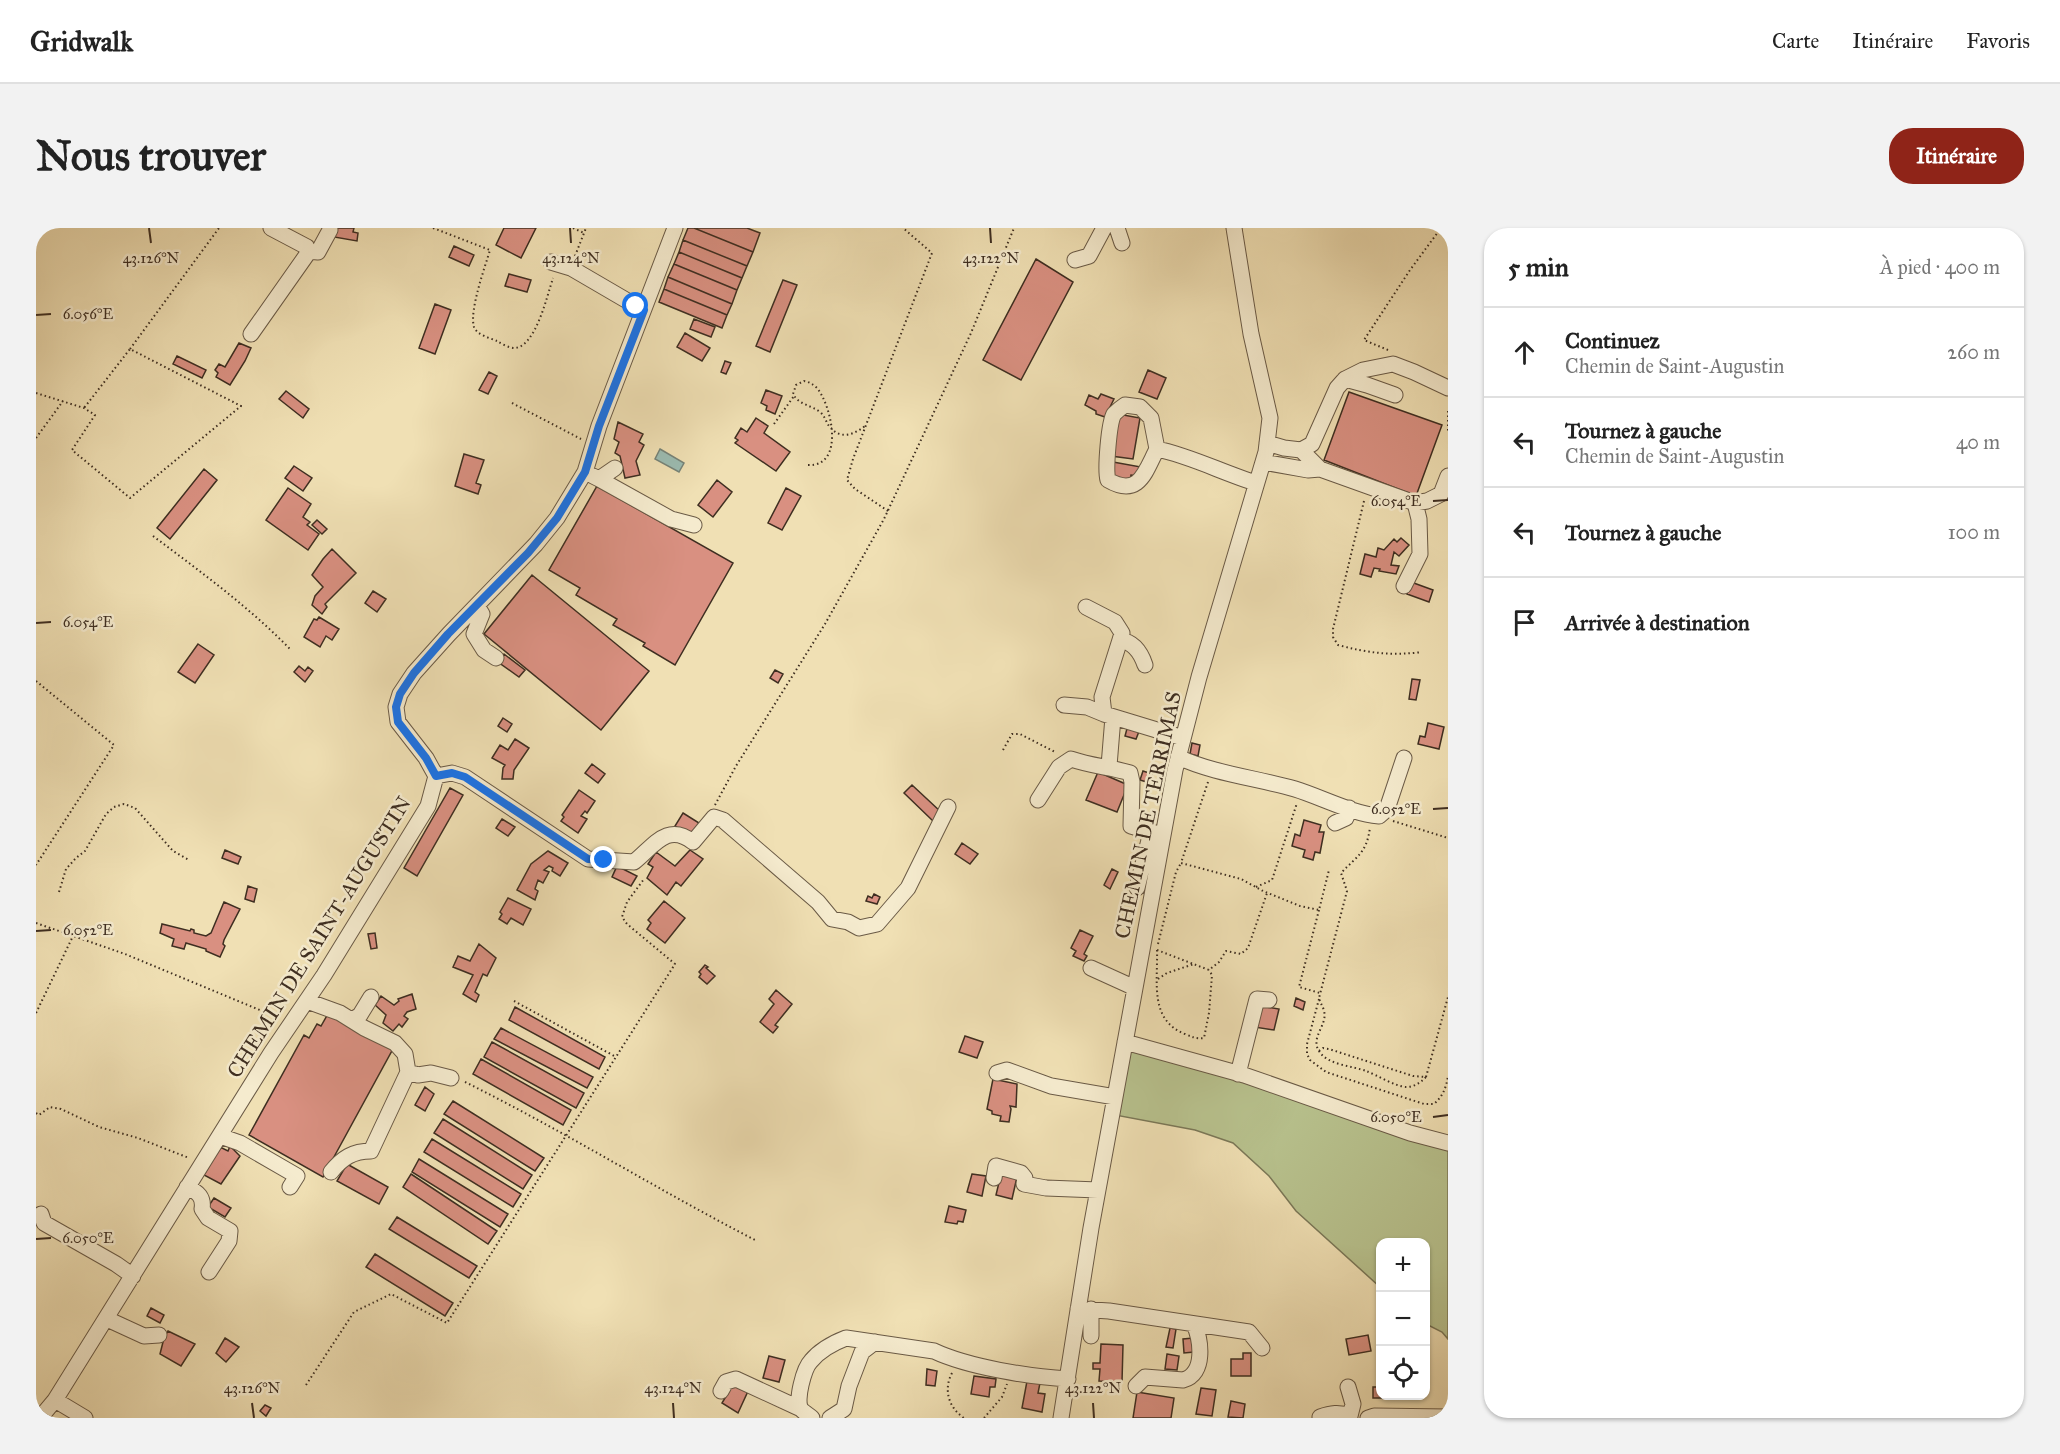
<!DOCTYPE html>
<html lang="fr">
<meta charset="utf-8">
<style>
body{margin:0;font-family:"IM FELL Great Primer",serif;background:#f2f2f2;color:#222}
.controls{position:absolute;right:18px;bottom:18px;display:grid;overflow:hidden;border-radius:12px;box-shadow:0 2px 4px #0004}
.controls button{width:54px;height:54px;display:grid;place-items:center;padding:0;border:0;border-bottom:2px solid #e0e0e0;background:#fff;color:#222;font:30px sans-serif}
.stop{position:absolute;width:18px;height:18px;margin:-14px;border:4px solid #1a73e8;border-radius:50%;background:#fff}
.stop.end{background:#1a73e8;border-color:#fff;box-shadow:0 2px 6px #0008}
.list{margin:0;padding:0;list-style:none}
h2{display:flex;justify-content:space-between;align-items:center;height:78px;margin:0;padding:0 24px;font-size:26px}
h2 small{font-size:20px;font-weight:400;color:#767676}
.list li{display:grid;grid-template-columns:39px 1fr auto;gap:18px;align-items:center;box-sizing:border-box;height:90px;padding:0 24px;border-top:2px solid #e0e0e0}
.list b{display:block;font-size:22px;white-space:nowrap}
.list p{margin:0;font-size:20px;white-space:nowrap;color:#767676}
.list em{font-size:20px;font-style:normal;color:#767676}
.icon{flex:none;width:33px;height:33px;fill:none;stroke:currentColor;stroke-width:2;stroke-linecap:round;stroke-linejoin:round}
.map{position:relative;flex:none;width:1412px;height:1190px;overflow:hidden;border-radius:24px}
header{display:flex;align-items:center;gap:36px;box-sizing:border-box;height:84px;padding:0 30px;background:#fff;border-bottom:2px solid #e0e0e0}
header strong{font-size:28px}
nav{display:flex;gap:33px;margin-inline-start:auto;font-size:21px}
.intro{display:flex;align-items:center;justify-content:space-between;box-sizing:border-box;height:144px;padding:0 36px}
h1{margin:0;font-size:42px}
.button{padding:15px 27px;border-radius:24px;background:#8f2418;color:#fff;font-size:21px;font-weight:700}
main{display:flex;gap:36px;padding:0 36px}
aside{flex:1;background:#fff;border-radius:24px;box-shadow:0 2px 4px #0004}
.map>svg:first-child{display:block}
.green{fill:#b8c28e;stroke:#7b7858;stroke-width:1.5}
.water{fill:#9bbcb2;stroke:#768378;stroke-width:1.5}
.building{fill:#d99081;stroke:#3e2e21;stroke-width:1.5}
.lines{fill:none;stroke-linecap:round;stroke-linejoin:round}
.minor-casing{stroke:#6a5a46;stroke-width:17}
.path{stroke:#3e2e21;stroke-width:2;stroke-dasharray:1.5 3;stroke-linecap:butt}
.minor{stroke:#f5ebce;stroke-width:15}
.route{stroke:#1a73e8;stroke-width:8}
.ticks{fill:none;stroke:#3e2e21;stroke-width:2}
.labels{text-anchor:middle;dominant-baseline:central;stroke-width:5;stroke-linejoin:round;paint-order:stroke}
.street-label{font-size:21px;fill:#3e2e21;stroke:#f5ebce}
.ticks-label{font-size:15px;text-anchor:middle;fill:#3e2e21;stroke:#f5ebce;stroke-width:5;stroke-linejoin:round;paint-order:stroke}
</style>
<header>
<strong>Gridwalk</strong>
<nav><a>Carte</a><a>Itinéraire</a><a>Favoris</a></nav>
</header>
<div class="intro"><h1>Nous trouver</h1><a class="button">Itinéraire</a></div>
<main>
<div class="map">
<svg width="1412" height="1190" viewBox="0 0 1412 1190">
<rect width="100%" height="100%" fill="#f0e0b4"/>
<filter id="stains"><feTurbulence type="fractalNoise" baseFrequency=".00333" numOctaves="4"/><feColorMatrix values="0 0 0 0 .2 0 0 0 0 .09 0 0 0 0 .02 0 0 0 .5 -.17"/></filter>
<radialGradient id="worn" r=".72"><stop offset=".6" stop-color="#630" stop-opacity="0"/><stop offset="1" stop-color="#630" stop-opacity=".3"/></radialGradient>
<path class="green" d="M1092 817 1412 918V1111L1406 1104 1390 1096V1014H1344V1059L1260 983 1233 948 1197 915 1159 902 1079 887Z"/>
<path class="water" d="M624 221 648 235 643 244 619 231Z"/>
<path class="building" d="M300 0H318L317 4 322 5 321 13 298 9Z
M468 0H500L485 30 460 17Z
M652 0H658L717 24 711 38 647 12Z
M658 0H711L724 5 717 24Z
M647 12 711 38 706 50 643 24Z
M418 18 438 27 433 38 413 29Z
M643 24 706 50 701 62 638 36Z
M1000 31 1037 54 985 152 947 132Z
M638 36 701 62 696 76 632 49Z
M473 46 495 52 491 64 469 58Z
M632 49 696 76 691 87 628 61Z
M747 52 761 57 734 124 720 118Z
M628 61 691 87 686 100 623 74Z
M399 76 415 82 399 126 383 120Z
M658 91 679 99 675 109 654 101Z
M649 105 674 120 666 133 641 119Z
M203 115 215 120 209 133 194 157 180 149 182 145 179 142 183 136 189 139Z
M141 128 170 142 166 150 137 136Z
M689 133 695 135 690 146 685 144Z
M1112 142 1130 150 1121 171 1103 164Z
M453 144 461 148 452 166 443 162Z
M730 162 746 168 739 186 730 182 731 178 725 175Z
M250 163 273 181 267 190 243 171Z
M1313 164 1406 197 1380 268 1288 232Z
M1065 166 1078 171 1069 189 1060 186V183L1049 177 1053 167 1062 171Z
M1082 186 1104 190 1097 231 1075 228Z
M720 190 732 198 728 205 754 224 740 243 699 215 702 212 699 210 705 200 711 204Z
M582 194 607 206 603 214 608 217 600 233 604 247 589 250 584 228 579 225 583 214 578 211Z
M428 226 448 232 440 255 445 257 442 266 419 258Z
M1077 234 1105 239 1102 248 1095 247 1094 254 1074 250Z
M258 238 276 250 267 263 249 250Z
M168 241 181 252 134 311 121 300Z
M681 252 696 264 677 289 662 277Z
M561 258 697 335 639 437 607 418 609 415 577 397 581 391 540 367 544 360 513 342Z
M252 260 275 276 267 289 274 294 271 297 283 306 272 322 230 292Z
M750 260 765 268 746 302 732 295Z
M281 292 291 301 286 306 276 297Z
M1365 310 1373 317 1363 328 1358 324 1355 337 1363 338 1360 346 1343 343 1344 341 1338 340 1335 349 1324 346 1329 326 1340 329 1342 320 1348 322 1358 311 1361 314Z
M296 321 320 345 289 376 291 379 286 386 276 377 279 368 287 359 276 347 287 331Z
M496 347 613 443 565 502 448 406Z
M1375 354 1397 362 1393 374 1371 366Z
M337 363 350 371 341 384 329 375Z
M283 389 303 401 296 412 290 408 284 419 268 409 278 391 281 392Z
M162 416 178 427 159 455 142 444Z
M468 426 489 442 483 449 462 434Z
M263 438 269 443 272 439 277 443 269 454 258 444Z
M739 442 747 446 742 455 734 450Z
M1376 451 1384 452 1380 472 1373 471Z
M467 490 476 496 471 504 462 498Z
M1392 495 1408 499 1403 521 1382 516 1384 508 1389 509Z
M1092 497 1104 501 1100 511 1089 508Z
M479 511 493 520 478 542 477 551H466L467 540 469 537 456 530 464 517 472 522Z
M1156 515 1164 517 1162 528 1154 526Z
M556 536 569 546 562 555 549 545Z
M1107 543 1116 546 1114 555 1104 552Z
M1062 544 1092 557 1081 584 1050 572Z
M876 557 905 584 897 593 868 565Z
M414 560 427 567 381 648 368 640Z
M543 562 559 573 551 585 549 583 545 588 551 591 542 605 525 593 528 589 526 587Z
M647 585 663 595 654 608 639 598Z
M466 591 479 599 472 608 460 600Z
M1268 592 1285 597 1283 604H1288L1284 625 1279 624 1277 632 1267 629 1269 622 1256 618 1259 606 1264 608Z
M926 615 942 626 934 636 919 626Z
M189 622 205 629 202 636 186 630Z
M654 622 667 631 645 658 640 654 631 667 611 650 617 639 612 636 620 624 639 638Z
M512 623 532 635 524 648 516 643 517 640 513 638 508 642 513 644 507 655 502 652 499 661 502 663 499 672 481 662 495 636Z
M581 638 601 648 595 658 576 649Z
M1076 641 1082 644 1074 661 1068 657Z
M212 658 221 661 218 674 209 671Z
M838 666 844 669 841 676 830 673 832 668 836 670Z
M472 670 495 681 487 697 475 690 471 696 463 691 466 686 464 684Z
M628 673 649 690 629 715 611 701 615 695 612 692Z
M188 674 204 681 188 712 187 716 189 718 184 729 170 723V721L150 715 148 721 136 718 138 711 124 705 126 696 154 703 155 701 158 702V705L170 708 175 705Z
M1044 702 1057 708 1048 726 1051 728 1048 733 1037 728 1040 723 1035 720Z
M339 705 341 720 335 721 332 706Z
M443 716 460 730 451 748 447 746 439 764 443 767 440 774 427 766 437 747 417 739 422 728 434 733Z
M669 737 672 739 670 740 679 748 671 756 663 749 665 746 663 744Z
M740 762 756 776 739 797 742 799 737 805 724 794 738 776 733 771Z
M376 766 380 781 371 784 368 788 372 791 366 799 363 796 357 803 347 795 350 787 339 777 345 768 358 777 363 773 362 771Z
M1260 770 1269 774 1267 782 1258 778Z
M1224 778 1243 781 1238 802 1218 799Z
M479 779 569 829 563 841 473 792Z
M293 784 358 819 287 949 213 907 268 807 273 810 281 796 285 798Z
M465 800 557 849 551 860 458 811Z
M929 808 947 814 941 830 923 824Z
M456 814 548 865 540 880 448 829Z
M445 831 535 882 527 897 437 846Z
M957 851 981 856 980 879 974 878 975 881 973 894 964 893 965 888 956 886V883L951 881Z
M389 859 398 866 389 883 379 877Z
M417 873 508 930 499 943 408 886Z
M407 891 496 947 487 961 398 905Z
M396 911 485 966 477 979 388 924Z
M194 918 204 928 185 956 168 947 184 919 192 923Z
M383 931 472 986 464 999 376 944Z
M311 936 352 959 343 976 301 953Z
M375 946 461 1003 452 1016 367 959Z
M936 946 950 948 946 968 931 964Z
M965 946 981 949 976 971 960 967Z
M178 970 195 980 189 989 172 979Z
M913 978 930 982 927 994 922 993 921 996 909 994Z
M361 989 441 1038 433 1050 353 1001Z
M339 1026 417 1075 409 1088 330 1039Z
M115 1080 128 1087 124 1095 111 1088Z
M1134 1100 1140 1101 1137 1120 1130 1119Z
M132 1103 159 1116 145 1138 124 1126 128 1110Z
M1332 1107 1335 1123 1313 1127 1310 1111Z
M189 1110 203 1119 190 1134 180 1125Z
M1157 1110 1158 1124 1148 1125 1147 1111Z
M1065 1116 1087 1117 1086 1154 1063 1153 1064 1141H1057V1135H1064Z
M1207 1125H1215V1148H1195V1131H1207Z
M1131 1126 1143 1128 1141 1142 1129 1141Z
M733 1128 749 1132 743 1154 727 1150Z
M891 1141 901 1143 899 1158 890 1157Z
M938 1148 960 1151 959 1159H954L953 1169 935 1166Z
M699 1153 713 1161 702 1185 686 1175Z
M991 1153 1004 1155 1002 1165 1009 1166 1006 1184 986 1180Z
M1337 1159H1344V1168H1372L1370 1170H1337Z
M1165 1160 1180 1162 1176 1188 1160 1186Z
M1101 1164 1138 1170 1135 1190H1097Z
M1195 1173 1209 1176 1207 1190 1192 1189Z
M229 1177 235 1180 230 1188 224 1183Z"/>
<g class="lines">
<defs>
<path id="minor" d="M1081 0 1086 15
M271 23 282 24 294 2
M1039 32 1053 28 1068 0
M515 34 535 40 607 82
M215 106 272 25 271 19 235 0
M1309 151 1331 157 1359 167
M1231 215 1248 220 1265 222 1276 216 1301 160 1309 151 1327 142 1357 136 1378 144 1412 160
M1121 221C1109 244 1103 270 1072 252 1069 242 1073 194 1078 186 1081 183 1086 179 1089 177L1104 179 1115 190 1121 221C1155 228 1187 245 1220 255
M1265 222 1284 241 1379 275 1391 273 1405 266 1412 248
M1227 234 1272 242 1284 241
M557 248 563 251 579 240
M563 251 635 291 658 297
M1368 358 1384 326 1383 291 1379 275
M441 378 446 386 438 406 448 422 460 430
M1050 379 1079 394 1086 405 1084 412
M1109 437C1105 425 1098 414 1084 412L1066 469 1068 486 1147 510
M1028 477 1051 479 1068 486
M1142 529C1179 546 1221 550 1259 561 1285 569 1317 586 1343 588L1351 581 1368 530
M1073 538 1077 489
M400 548 416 545 429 549 552 631 598 634C618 618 631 594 657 614L678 589 687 592 782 674 796 691 812 694 823 700 841 696 872 660 912 579
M1002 572 1023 539 1035 531C1055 538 1074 539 1094 545L1096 554 1095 598 1119 605
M1299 595 1310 590 1313 580
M1101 660 1114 608 1119 605 1125 607
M1055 740 1099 760
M271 773 304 785 328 800 359 815 369 826 372 844 382 847 395 845 415 850
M316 792 324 787 335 769
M1089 814 1208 847 1374 905 1412 915
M961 845 971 842 1015 858 1079 869
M1202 846 1221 771 1233 772
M184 908 204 915 261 948 254 959
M295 944C306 930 317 923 335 923L372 844
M958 950 960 938 985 945 989 950 988 956 1010 960 1062 962
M151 959C162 964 168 969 166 981L172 990 194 1003 193 1013 173 1044
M5 986 8 995 80 1036 97 1048
M1042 1081 1073 1083 1213 1104 1226 1120
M71 1091 108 1108 123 1107
M1055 1108V1081
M1100 1158 1109 1149 1147 1152C1170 1146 1165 1112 1158 1096
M1312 1159 1317 1176 1314 1188
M685 1163 690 1154 700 1151 765 1181
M19 1172 49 1190
M1284 1189C1295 1185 1303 1184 1314 1188L1313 1190
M4 1190 19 1172 235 825 288 747 392 578 400 548 390 530 362 494 360 479 364 466 378 445 413 406 500 316 521 290 549 244 563 198 639 0
M776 1190C773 1187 767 1184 765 1181 759 1173 768 1140 775 1133 784 1122 797 1115 810 1110L898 1123C932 1139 994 1149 1032 1151
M794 1190 808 1181 813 1158 826 1124 839 1114
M1025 1190 1055 1000 1139 542 1163 449 1230 224 1234 190 1215 106 1198 0
M1332 1190 1338 1188 1412 1189"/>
</defs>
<use href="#minor" class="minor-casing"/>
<path class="path" d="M397 0 454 22C449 39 433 83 438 99 441 107 454 110 461 113 466 116 473 120 479 120 500 118 511 68 517 50
M537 0 548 5
M539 28 550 0
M94 121 183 0
M1352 122 1328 112 1374 42 1405 0
M0 165 48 180 59 187 36 222 94 270 205 178 94 121 48 180
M476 175 545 211
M1412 183V205
M738 196 758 168
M0 210 27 173
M772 237C809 239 796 178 781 160 777 156 773 154 768 153L760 157 757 166C763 177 775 177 784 184 790 189 790 196 795 200 805 212 819 206 829 198
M1328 273 1297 401V409L1302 417C1332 425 1356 428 1386 424
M852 283 819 261 811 252 817 231 896 25 867 0
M117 308C165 344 213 379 255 422
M0 453 78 517 0 637
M967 522 976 506H984L1019 524
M1172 554 1145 635 1205 651 1227 663 1264 678 1283 682 1293 642
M679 577 700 538 789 396 848 291 935 105 978 0
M1357 593 1412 610
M1220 659 1236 652 1261 575
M23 664 30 641 40 630 49 623 70 586 78 579 88 576 99 580 137 623 153 632
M1283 682 1263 759 1284 765
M0 695 89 726 243 790
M1122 716 1140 644 1145 635
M1121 722 1173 742 1183 734 1190 723 1205 726 1212 720 1231 665
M1121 722C1122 754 1113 792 1149 806 1156 809 1160 811 1168 810L1173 785 1176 747 1173 742
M1122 751 1131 745 1158 736
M1283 771 1271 816V826L1274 832 1290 844 1388 876H1398C1407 868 1410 860 1412 848
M478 773 580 829
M0 785 37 708
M1283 823 1287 820 1293 821 1377 848 1390 849C1384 855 1378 859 1370 859 1358 858 1341 847 1330 843 1317 838 1291 837 1283 823 1274 809 1292 797 1288 783 1287 778 1284 775 1283 770L1311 663 1305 645C1321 628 1331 625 1334 599
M1390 849 1412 769
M429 854C528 903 622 962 719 1012
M0 885 3 887 14 879 25 881 63 899 102 910 153 930
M916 1145C907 1162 913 1180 928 1190
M270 1157 318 1084 355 1066 411 1095 639 736 591 696 586 689 591 674 608 651
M948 1190 966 1169 971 1156"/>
<use href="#minor" class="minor"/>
</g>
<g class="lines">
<path class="route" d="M568 632 552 631 429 549 416 545 400 548 390 530 362 494 360 479 364 466 378 445 412 406 492 325 521 290 549 244 563 198 608 82 600 78"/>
</g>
<path class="ticks" d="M113 0 115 15M534 0 535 15M954 0 955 15M0 87 15 86M1397 273 1412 272M0 395 15 394M1397 581 1412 580M0 703 15 702M1397 889 1412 887M0 1011 15 1010M216 1175 218 1190M637 1175 638 1190M1057 1175 1058 1190"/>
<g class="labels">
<g class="street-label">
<text transform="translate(1112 587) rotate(-78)">CHEMIN DE TERRIMAS</text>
<text transform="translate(283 709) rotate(-58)">CHEMIN DE SAINT-AUGUSTIN</text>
</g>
</g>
<g class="ticks-label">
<text x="115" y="35">43.126°N</text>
<text x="535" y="35">43.124°N</text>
<text x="955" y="35">43.122°N</text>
<text x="52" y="91">6.056°E</text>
<text x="1360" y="278">6.054°E</text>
<text x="52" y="399">6.054°E</text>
<text x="1360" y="586">6.052°E</text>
<text x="52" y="707">6.052°E</text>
<text x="1360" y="894">6.050°E</text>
<text x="52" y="1015">6.050°E</text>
<text x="216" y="1165">43.126°N</text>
<text x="637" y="1165">43.124°N</text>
<text x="1057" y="1165">43.122°N</text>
</g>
<rect width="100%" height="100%" filter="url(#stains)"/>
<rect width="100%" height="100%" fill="url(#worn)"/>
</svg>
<div class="controls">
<button>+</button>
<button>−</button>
<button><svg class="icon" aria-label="locate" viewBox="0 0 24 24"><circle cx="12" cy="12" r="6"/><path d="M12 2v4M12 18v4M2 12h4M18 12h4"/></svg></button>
</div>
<div class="stop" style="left:600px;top:78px"></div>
<div class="stop end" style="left:568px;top:632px"></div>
</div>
<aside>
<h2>5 min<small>À pied · 400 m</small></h2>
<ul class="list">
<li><svg class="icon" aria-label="ahead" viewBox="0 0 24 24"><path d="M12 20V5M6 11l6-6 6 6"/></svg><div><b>Continuez</b><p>Chemin de Saint-Augustin</p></div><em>260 m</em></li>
<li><svg class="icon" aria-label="left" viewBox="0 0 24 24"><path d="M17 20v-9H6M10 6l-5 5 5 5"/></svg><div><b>Tournez à gauche</b><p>Chemin de Saint-Augustin</p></div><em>40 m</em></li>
<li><svg class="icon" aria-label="left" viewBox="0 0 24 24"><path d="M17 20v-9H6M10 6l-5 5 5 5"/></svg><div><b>Tournez à gauche</b></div><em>100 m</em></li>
<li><svg class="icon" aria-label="arrive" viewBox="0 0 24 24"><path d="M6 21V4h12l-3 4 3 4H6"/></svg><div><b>Arrivée à destination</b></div></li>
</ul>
</aside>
</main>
